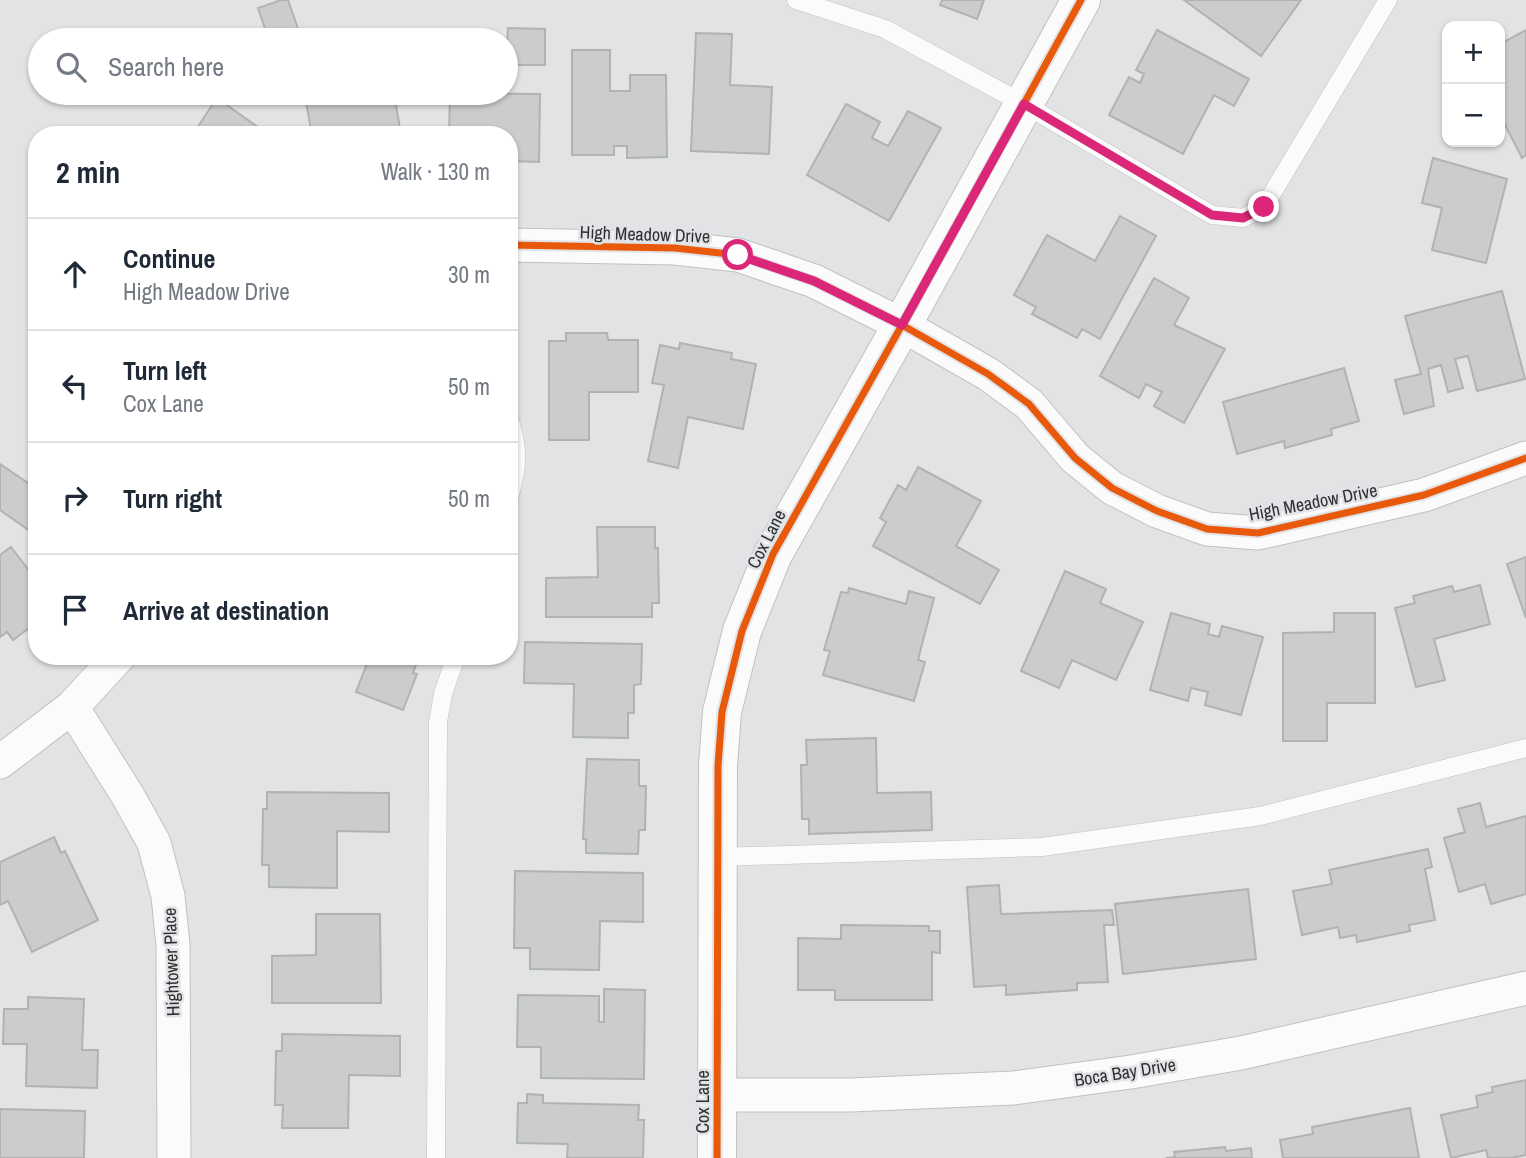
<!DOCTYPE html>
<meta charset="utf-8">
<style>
body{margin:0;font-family:"Archivo Narrow",sans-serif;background:#f2f2f3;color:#1f2937}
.controls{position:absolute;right:21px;top:21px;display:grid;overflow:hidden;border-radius:14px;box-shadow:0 2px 5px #0004}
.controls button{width:63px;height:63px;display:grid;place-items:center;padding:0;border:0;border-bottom:2px solid #e0e1e3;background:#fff;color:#1f2937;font:35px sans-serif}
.stop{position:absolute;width:21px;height:21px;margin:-16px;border:5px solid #db2777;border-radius:50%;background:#fff}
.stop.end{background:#db2777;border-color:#fff;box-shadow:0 2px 7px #0008}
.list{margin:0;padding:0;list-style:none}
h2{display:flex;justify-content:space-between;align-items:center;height:91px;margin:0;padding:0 28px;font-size:30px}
h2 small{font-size:23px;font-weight:400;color:#747a83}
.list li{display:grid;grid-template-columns:46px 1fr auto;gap:21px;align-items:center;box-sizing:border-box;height:112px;padding:0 28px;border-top:2px solid #e0e1e3}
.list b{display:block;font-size:26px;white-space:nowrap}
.list p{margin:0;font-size:23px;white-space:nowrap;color:#747a83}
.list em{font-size:23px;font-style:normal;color:#747a83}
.icon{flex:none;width:38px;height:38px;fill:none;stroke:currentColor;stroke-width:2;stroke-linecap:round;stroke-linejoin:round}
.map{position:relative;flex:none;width:1526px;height:1158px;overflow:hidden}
.search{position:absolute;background:#fff;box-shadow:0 2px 5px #0004;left:28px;top:28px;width:490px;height:77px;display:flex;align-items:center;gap:18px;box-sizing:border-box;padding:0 24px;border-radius:38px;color:#747a83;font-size:26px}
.panel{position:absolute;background:#fff;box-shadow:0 2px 5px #0004;left:28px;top:126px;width:490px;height:539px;border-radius:28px}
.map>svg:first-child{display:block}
.building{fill:#cbcccd;stroke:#b0b2b3;stroke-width:2}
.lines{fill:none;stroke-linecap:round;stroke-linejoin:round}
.service-casing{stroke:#c0c1c2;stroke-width:19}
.minor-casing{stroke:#c0c1c2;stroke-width:35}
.tertiary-casing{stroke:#c0c1c2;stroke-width:40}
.service{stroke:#fbfbfb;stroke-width:18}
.minor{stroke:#fbfbfb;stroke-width:33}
.tertiary{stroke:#fbfbfb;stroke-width:38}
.cycleway-casing{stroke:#e1e3e6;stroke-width:11}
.cycleway{stroke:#e8590c;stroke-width:7}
.route{stroke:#db2777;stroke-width:9}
.labels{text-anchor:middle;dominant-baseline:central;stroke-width:5;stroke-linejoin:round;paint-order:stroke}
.street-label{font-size:18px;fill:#2f3031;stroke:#e1e3e6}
</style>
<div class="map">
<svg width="1526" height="1158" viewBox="0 0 1526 1158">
<rect width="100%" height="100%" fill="#e2e3e5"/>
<path class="building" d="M281 0H288L302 40H269L258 8Z
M942 0H984L977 19 940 5Z
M1184 0H1301L1261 56Z
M508 28 545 29V65H506Z
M1157 30 1249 79 1234 106 1214 95 1183 154 1109 115 1129 77 1140 83 1144 74 1136 70Z
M1526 30V155L1522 158 1500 115V44Z
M696 33 732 34 730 85 772 87 769 154 691 151Z
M572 50H610V91H630V75H666L667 157 627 158V146H614V155H572Z
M282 93H394L401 135H312L305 96 284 99Z
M450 93 540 94 539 162 509 161V135H449Z
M217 98 269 135H201L195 131Z
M846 104 880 122 872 138 888 146 908 111 941 128 889 221 807 175Z
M1433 158 1507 179 1486 263 1432 250 1442 208 1422 203Z
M1120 216 1156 236 1100 339 1082 329 1077 338 1032 314 1036 307 1014 295 1047 235 1095 261Z
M1154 278 1189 298 1174 325 1225 349 1184 423 1154 406 1162 392 1146 384 1139 398 1100 376Z
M1502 291 1525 379 1477 391 1468 356 1455 359 1463 388 1448 392 1441 365 1428 369 1434 406 1404 414 1395 380 1421 374 1405 316Z
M566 333H607L608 340H638V392H589V440H549V341H566Z
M680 343 732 353 731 359 756 364 743 429 688 417 678 468 648 461 664 385 652 383 660 345 679 349Z
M1344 368 1359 421 1331 429 1332 435 1285 448 1284 441 1237 454 1223 402Z
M0 464 37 489V536L0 510Z
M918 467 981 501 956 546 999 570 980 604 873 546 886 522 880 518 898 485 906 490Z
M597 527H655V548H658L659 603H652V617H546V578L598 577Z
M11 547 37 581V622L13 640 7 632 0 637V555Z
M1526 557V618L1507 564Z
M1065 571 1106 589 1100 603 1143 622 1116 680 1072 660 1059 688 1021 671Z
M1480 585 1490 624 1434 639 1445 680 1416 687 1395 608 1415 603 1413 596 1452 586 1454 592Z
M849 588 906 604 909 591 934 598 918 660 925 662 914 701 823 675 830 651 824 650 841 592 848 593Z
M1171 613 1210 624 1208 634 1219 637 1222 626 1263 637 1241 715 1205 705 1208 692 1191 688 1188 701 1150 690Z
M1334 613H1375V703H1327V741H1283V633L1334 632Z
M525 642 642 644 641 684 634 685V713H628V738L573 737 574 684 524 683Z
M311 656H331L328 664Z
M370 656H419L413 673 417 674 403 710 356 692Z
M876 738 877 793 931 792 932 830 809 834V819H802L801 765H807L806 740Z
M587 759 639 760V786H646L645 830H639L638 854 586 853V839H583Z
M267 792 389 793V832L337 831V888L269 887V865H262L263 809H267Z
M1480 803 1486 827 1526 816V894L1491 904 1485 884 1459 892 1444 838 1465 832 1458 809Z
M54 837 61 853 65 851 98 920 32 952 8 901 0 905V862Z
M1428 849 1432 867 1425 869 1435 920 1409 925 1410 931 1357 942 1356 935 1340 938 1338 927 1302 935 1293 891 1332 884 1329 870Z
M515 871 643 873V922L600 921 599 970 530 969V948H514Z
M999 885 1001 914 1112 910 1114 925H1104L1108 982 1077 983V990L1006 995V985L974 987 967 887Z
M1248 889 1256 959 1123 974 1115 904Z
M316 914H380L381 1003H272V956L316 955Z
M841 925 929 926V931H940V953L932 952V1000H835V990H798V938L841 939Z
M604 989 645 990 644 1079 541 1078V1047H517L518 995 599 996V1022H604Z
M28 997 84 999 82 1050H98L97 1088 26 1086 27 1044H3L4 1009H28Z
M282 1034 400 1036V1076L349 1075 348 1128H282L283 1105H275L276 1051H282Z
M1526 1080V1155L1511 1158H1488L1486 1150 1451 1158 1441 1115 1478 1107 1476 1096 1493 1092 1492 1087Z
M527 1094 543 1095V1103L639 1105 638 1120H644L643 1158H567L568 1144 517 1143 518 1103H527Z
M1410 1108 1419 1158H1283L1280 1140 1313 1134 1312 1127Z
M0 1109 85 1111 84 1158H0Z
M1225 1147 1226 1151 1251 1148 1252 1158H1166L1175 1157 1174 1152Z"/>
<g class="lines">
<defs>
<path id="service" d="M796 0 885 29 1024 104 1212 215 1243 218 1264 207 1388 0
M509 418C519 448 518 467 509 498
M718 857 1042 847 1260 816 1526 748
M436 1158 438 722 443 694 456 656"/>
<path id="minor" d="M509 245 675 248 738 255 814 281 902 325 988 374 1029 404 1075 458 1112 488 1157 511 1207 529 1258 533 1424 495 1526 458
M72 707 128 796 154 843 168 896 173 945 174 1158
M0 762 72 707 119 656
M717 1095H851L1014 1088 1131 1072 1241 1053 1526 988"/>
<path id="tertiary" d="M717 1158 718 766 722 712 742 631 773 554 902 325 1081 0"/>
</defs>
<use href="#service" class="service-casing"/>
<use href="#minor" class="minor-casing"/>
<use href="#tertiary" class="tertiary-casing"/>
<use href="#service" class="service"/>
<use href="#minor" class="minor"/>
<use href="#tertiary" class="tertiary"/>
<defs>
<path id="cycleway" d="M509 245 675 248 738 255 814 281 902 325 988 374 1029 404 1075 458 1112 488 1157 511 1207 529 1258 533 1424 495 1526 458
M717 1158 718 766 722 712 742 631 773 554 902 325 1081 0"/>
</defs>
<use href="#cycleway" class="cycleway-casing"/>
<use href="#cycleway" class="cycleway"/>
</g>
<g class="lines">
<path class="route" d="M738 255 814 281 902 325 1024 104 1212 215 1243 218 1264 207"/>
</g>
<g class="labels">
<g class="street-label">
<text transform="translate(645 234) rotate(2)">High Meadow Drive</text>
<text transform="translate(1313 502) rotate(-11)">High Meadow Drive</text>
<text transform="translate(766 539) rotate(-63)">Cox Lane</text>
<text transform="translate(171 962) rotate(-92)">Hightower Place</text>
<text transform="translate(1125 1072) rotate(-9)">Boca Bay Drive</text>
<text transform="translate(702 1102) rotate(-90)">Cox Lane</text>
</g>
</g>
</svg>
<div class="controls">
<button>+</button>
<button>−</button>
</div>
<div class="stop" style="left:738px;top:255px"></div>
<div class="stop end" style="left:1264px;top:207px"></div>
<div class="search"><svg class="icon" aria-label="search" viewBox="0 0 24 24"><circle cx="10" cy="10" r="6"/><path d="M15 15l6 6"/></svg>Search here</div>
<section class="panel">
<h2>2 min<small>Walk · 130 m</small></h2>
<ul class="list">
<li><svg class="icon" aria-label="ahead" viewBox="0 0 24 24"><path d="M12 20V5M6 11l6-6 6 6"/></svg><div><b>Continue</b><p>High Meadow Drive</p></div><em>30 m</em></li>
<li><svg class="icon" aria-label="left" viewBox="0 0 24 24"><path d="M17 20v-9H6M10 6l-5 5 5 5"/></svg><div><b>Turn left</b><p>Cox Lane</p></div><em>50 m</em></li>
<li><svg class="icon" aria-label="right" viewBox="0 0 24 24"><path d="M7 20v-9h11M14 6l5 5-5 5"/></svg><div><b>Turn right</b></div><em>50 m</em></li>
<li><svg class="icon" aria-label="arrive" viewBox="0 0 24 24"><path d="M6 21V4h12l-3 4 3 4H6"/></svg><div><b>Arrive at destination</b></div></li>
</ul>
</section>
</div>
